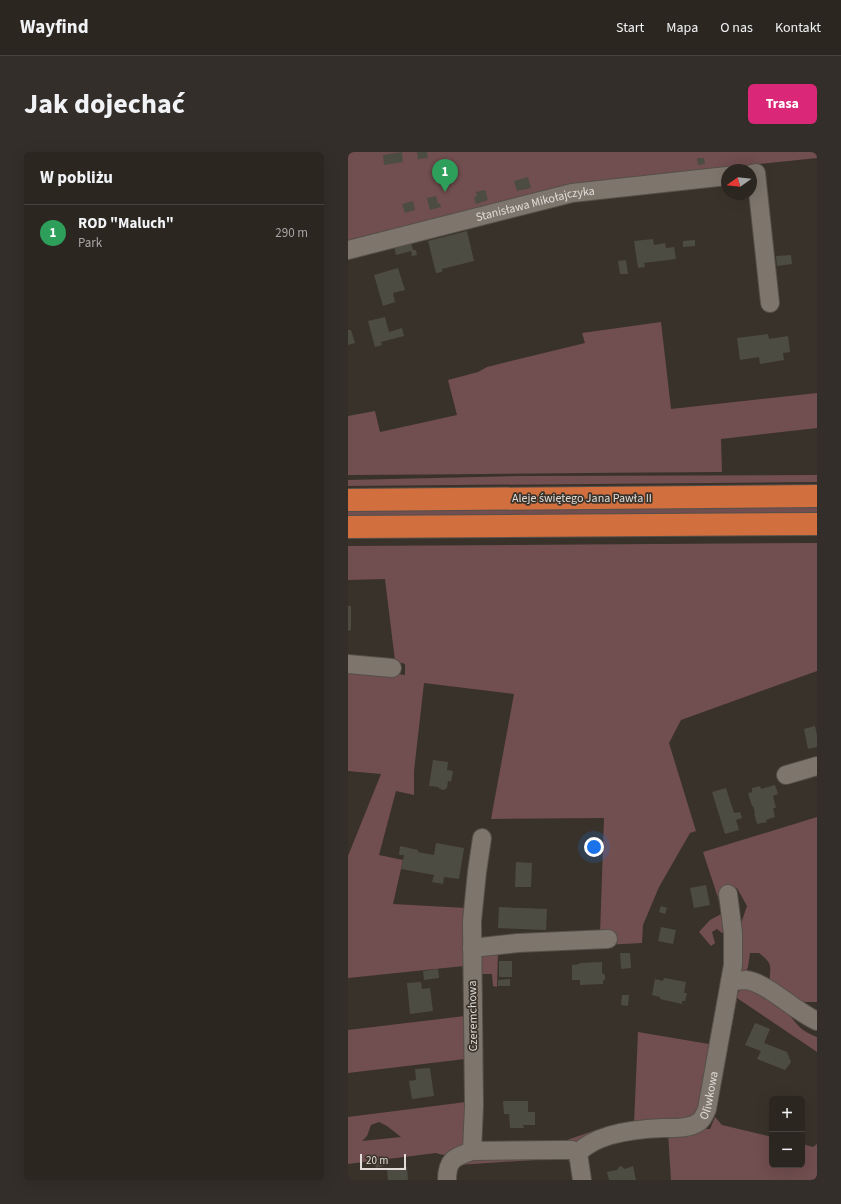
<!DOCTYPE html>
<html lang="pl">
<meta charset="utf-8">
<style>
body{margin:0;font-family:"Source Sans 3",sans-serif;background:#332e29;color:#f1f3f6}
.controls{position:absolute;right:12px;bottom:12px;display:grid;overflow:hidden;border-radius:6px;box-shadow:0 4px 16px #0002}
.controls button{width:36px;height:36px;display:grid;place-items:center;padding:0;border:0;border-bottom:1px solid #47433e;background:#2b2620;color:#f1f3f6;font:20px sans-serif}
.compass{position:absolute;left:373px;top:12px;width:36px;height:36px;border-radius:50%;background:#2b2620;box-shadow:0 4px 16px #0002;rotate:255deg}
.scale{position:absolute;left:12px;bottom:10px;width:46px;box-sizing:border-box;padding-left:4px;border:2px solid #e1dcd7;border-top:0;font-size:11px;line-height:14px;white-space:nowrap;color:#e1dcd7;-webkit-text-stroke:3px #39322a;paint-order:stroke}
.you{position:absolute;left:246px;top:695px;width:14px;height:14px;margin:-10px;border:3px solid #fff;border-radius:50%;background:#1a73e8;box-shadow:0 0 0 6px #1a73e833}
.badge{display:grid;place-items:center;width:26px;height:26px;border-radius:50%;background:#db2777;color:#fff;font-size:13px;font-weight:700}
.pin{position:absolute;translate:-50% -33px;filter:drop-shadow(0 1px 2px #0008)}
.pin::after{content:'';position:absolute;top:21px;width:14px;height:12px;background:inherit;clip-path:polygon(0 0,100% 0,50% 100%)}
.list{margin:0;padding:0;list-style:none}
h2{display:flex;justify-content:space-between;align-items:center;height:52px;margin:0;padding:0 16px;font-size:17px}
h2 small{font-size:13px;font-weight:400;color:#a6a5a5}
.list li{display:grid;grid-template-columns:26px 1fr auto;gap:12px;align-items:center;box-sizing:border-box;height:56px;padding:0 16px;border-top:1px solid #47433e}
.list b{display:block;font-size:15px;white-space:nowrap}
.list p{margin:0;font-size:13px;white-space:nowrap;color:#a6a5a5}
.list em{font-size:13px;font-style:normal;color:#a6a5a5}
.map{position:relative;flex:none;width:469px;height:1028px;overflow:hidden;border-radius:6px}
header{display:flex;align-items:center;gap:24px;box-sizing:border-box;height:56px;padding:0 20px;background:#2b2620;border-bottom:1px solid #47433e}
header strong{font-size:19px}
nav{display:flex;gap:22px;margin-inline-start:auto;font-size:14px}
.intro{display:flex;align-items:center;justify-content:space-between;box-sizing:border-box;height:96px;padding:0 24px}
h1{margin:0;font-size:28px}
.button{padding:10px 18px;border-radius:6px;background:#db2777;color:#fff;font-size:14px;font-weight:700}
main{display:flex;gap:24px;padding:0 24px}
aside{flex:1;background:#2b2620;border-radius:6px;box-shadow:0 4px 16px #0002}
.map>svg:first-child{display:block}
.green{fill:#714e4f;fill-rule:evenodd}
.building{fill:#4d4c42}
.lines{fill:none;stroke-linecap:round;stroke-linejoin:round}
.minor-casing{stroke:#56504a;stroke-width:20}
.highway-casing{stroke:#56504a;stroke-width:24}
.minor{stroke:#7e766d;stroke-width:18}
.highway{stroke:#d16f3f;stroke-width:22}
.labels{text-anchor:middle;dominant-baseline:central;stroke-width:3.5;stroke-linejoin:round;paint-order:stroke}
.street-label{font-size:12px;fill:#e1dcd7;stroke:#39322a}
</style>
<header>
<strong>Wayfind</strong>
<nav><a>Start</a><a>Mapa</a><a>O nas</a><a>Kontakt</a></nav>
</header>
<div class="intro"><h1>Jak dojechać</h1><a class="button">Trasa</a></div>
<main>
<aside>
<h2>W pobliżu<small></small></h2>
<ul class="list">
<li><span class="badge" style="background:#2e9e5b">1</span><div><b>ROD &quot;Maluch&quot;</b><p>Park</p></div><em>290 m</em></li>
</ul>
</aside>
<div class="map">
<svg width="469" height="1028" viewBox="0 0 469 1028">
<rect width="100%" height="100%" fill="#39322a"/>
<path class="green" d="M0 0H469V6L314 22 264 29H243L160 48 4 87 0 92Z
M313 170 323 257 469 241V276L373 287 374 320C250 321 125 322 0 323V264L27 259 32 280 109 263 100 228 130 220 139 215 237 191 234 181Z
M469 323V330L0 334V328L173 324Z
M469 355V362L0 366V358Z
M469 391V519L333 568 321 591 348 679 342 681 311 735 295 773 294 791 255 793 252 782 256 666 143 667 166 542 76 531 66 619V643L48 639 31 703 55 708 45 752 118 756 116 761 115 773 118 774 116 814 0 826V704L33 622 0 619V516H11L57 523V512L47 509 37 427 0 428V394Z
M469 665V850H454L422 831C421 813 427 814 411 801H402L400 815 398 819 394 820 392 816V774L399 754 389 736 374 739 377 780 374 781 369 777 364 780 367 791 363 794 351 780 362 768 375 761 355 700Z
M150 800 149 835 145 834 144 822H128L133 804Z
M397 835C409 837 426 849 435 857 449 869 449 878 469 885V900L389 846 384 874 382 871C385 857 383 842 397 835Z
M369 848 372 851 362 901H360L358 909 362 912 353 958 344 967 227 992 142 994 219 988 248 978 286 972 290 880 361 892Z
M117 864V907L0 921V878Z
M118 950C118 959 119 983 117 991 113 1003 98 1005 88 1001L0 1012V965ZM31 970 39 974 53 985 14 989 19 984 23 973Z
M367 965 374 973 424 985V1013H454V992L465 995 469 992V1028H323L320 981 352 977H362Z
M215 1004 223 1008 225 1012 217 1006 110 1013 121 1007Z"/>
<path class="building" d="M54 0 55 10 36 13 35 3Z
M69 0H79L80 6 70 7Z
M349 6H356L357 12 350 13Z
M180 25 183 36 169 39 166 29Z
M137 38 140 48 128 52 126 45 129 44 128 40Z
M88 44 90 52 92 51 93 55 82 58 79 46Z
M65 49 67 58 57 61 54 52Z
M119 79 126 109 94 117V120L88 121 80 89Z
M305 87 306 93 317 91 318 96 326 95 328 107 296 111 297 115 290 116 286 89Z
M347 88V94L335 95V89Z
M63 90 65 98H68L69 103 64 104 63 99 48 103 46 94Z
M443 103 444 112 429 114 428 104Z
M278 108 280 122H272L270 109Z
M50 116 57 138 45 141 47 150 35 154 26 123Z
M37 165 41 180 54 176 56 184 33 190 34 193 27 195 20 169Z
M0 178H3L7 191 0 193Z
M420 182 421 187 440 184 442 200 435 201 436 208 412 212 411 205 392 208 389 186Z
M0 454H3V478L0 479Z
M467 574 469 583V595L460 597 456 577Z
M85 608 100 610 99 618 105 619 103 630 100 629 99 636 96 638 92 637 90 635 81 634Z
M427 633 430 642 425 644 428 656H425L427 665 418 668 419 670 409 672 406 661H407L405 654H404L400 641 404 640V636L412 634 413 637Z
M378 636 386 661 392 660 394 666 388 668 391 678 377 682 364 640Z
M88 691 116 696 111 727 96 725 95 732 84 730 86 723 53 717 56 703H51L52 694 70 698V700L86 703Z
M168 710 184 711 183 735H167Z
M358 733 362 753 346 756 342 736Z
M313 754 319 756 317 762 311 760Z
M151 755 199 757 198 778 150 776Z
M313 775 328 778 325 792 310 789Z
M272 801H282L283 816 273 817Z
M151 809H164V825H151Z
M254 810V821L257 823V827L255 829V832L232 833V828H224V813L232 812 231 811Z
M90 817 91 826 76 828 75 819Z
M316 826 338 830 336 841H339L337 849H334V852L312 847V845L304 843 307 827 315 829Z
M162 827V834H150V828Z
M73 830 74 837 82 836 85 859 62 862 59 831Z
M274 843H281L280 854 273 853Z
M407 871 422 877 416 891 439 900 443 910 437 918 409 907 413 899 397 893Z
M82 916 86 944 64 947 61 929 68 928 67 917Z
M155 949H180V960H187V973H175L176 976H162L161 962H156Z
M36 1008V1014L28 1016 27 1010Z
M273 1014 277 1017 285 1014 288 1028H261L259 1020 269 1018 271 1015Z
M59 1015 60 1028H40L39 1017Z"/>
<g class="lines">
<defs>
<g id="minor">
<path d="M403 22 408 21 422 151"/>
<path id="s1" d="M0 98 224 41 379 24"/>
<path d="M0 512 44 516"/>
<path d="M438 623 469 614"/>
<path d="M124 796 170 791 260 787"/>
<path d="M382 830C387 829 393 828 398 828 418 830 448 860 469 869"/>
<path d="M124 999 212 998H224L230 1001"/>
<path d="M99 1028C99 1008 106 1005 124 999L126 954 124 769 129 720 134 686"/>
<path id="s2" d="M234 1028 230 1001C249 981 288 977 315 976 326 976 341 977 351 970 355 967 357 962 359 957L385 813V781L380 742"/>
</g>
<path id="highway" d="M0 348 469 344
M0 375 469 372"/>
</defs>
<use href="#minor" class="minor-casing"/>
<use href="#highway" class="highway-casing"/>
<use href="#minor" class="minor"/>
<use href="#highway" class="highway"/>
</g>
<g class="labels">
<g class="street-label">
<text stroke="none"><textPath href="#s1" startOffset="193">Stanisława Mikołajczyka</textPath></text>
<text x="234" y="346">Aleje świętego Jana Pawła II</text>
<text transform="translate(125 864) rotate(-91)">Czeremchowa</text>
<text stroke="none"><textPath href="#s2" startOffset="184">Oliwkowa</textPath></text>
</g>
</g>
</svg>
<div class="controls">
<button>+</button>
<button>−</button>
</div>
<svg class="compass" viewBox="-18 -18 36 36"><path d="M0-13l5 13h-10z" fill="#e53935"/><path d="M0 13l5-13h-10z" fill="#a6a5a5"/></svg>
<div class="scale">20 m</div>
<div class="you"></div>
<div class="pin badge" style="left:97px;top:40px;background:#2e9e5b">1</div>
</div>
</main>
